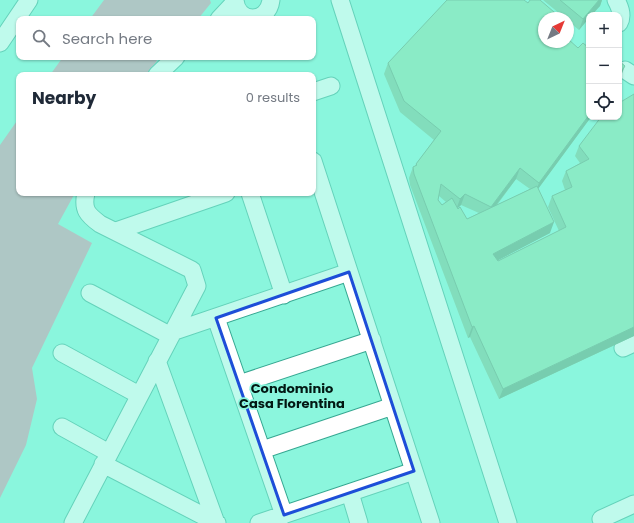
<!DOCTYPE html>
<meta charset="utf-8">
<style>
body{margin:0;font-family:Poppins,sans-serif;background:#f6f6f7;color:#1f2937}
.controls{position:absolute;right:12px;top:12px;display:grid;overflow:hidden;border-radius:8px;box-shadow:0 1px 3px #0004}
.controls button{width:36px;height:36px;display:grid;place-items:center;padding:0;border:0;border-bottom:1px solid #e0e1e3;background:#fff;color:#1f2937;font:20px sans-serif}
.compass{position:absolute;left:538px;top:12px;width:36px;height:36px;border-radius:50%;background:#fff;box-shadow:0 1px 3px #0004;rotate:43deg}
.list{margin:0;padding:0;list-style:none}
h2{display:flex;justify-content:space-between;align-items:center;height:52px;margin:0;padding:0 16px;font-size:17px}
h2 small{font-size:13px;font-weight:400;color:#747a83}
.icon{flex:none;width:22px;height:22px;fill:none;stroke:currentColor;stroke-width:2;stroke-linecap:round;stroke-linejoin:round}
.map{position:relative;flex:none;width:634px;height:523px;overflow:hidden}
.search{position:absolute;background:#fff;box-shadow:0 1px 3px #0004;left:16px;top:16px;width:300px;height:44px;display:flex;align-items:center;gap:10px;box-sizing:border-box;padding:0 14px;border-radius:8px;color:#747a83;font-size:15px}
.panel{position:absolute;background:#fff;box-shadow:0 1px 3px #0004;left:16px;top:72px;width:300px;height:124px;border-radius:8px}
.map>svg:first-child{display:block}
.forest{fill:#d98fa9}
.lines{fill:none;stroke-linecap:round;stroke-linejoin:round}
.minor-casing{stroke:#36a892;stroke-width:19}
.minor{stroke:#fff;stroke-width:17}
.wall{fill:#78be94;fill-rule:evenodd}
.shaded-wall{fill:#619b78}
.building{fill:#8bddac;stroke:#619b78}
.marked{fill:none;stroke:#1d4ed8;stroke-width:3;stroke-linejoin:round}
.labels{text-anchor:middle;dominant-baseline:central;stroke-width:3.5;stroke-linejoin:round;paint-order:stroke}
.neighbourhood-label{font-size:13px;font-weight:bold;fill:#021813;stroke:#8bf6dd}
</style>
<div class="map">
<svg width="634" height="523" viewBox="0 0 634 523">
<rect width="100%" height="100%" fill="#8bf6dd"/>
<path class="forest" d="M104 0H210L211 3 198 19H90Z
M63 57H154L157 61 146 75H138L134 73V75H50Z
M19 118V193H75L58 224 92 243 32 368 37 399 26 445 0 498V145Z"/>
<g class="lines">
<defs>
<path id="minor" d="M235 0C237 24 268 24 271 0
M340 0 508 523
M616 0C620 7 623 16 619 23
M219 19 235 2
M0 43 29 0
M625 70 634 76
M157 75 176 57
M313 92 331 86
M313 161 431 523
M250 193 284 295
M116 231 226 193
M90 293 171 336
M216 318 284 515
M172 332 349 272
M623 348 634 343
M62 353 139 395
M157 361 216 523
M239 384 372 340
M62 427 109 453
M262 450 393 406
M103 464 217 523
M350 493 359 523
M601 519 634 504
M73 523 197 286 192 270 100 224C88 215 82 210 86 193
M259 523 414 471"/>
</defs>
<use href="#minor" class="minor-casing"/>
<use href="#minor" class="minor"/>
</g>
<path class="wall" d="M543 0H602L600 6 589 15V18L579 30 568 21V18H565Z
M544 18 591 117 538 189 550 233 498 260V261L559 231 548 207 552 196 565 190 562 181 566 171 580 163 575 156 579 146 634 94V336L499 399 470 337 468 338 410 185 409 178 413 167 415 166 416 164 434 140 400 112 384 74 388 63ZM516 179 530 189 497 205ZM439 196 446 202 442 205 438 200ZM461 205 479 213 467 219 457 208Z"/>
<path class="shaded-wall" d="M599 0H602L600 6 592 15H589V18L579 30 583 19Z
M625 66 621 76 619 79V74Z
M589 115V117H591L535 193 539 183Z
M520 168 516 179 487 217 491 207Z
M465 194 461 205 456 210 460 199Z
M554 222 550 233 489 265 493 254Z
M474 326 470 337 468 338 472 327Z
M634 327V336L499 399 503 389Z"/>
<path class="building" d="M447 0H524L528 3 530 0H540L561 18H544V42H568V39L578 48 583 43 589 48V115L539 183 520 168 491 207 465 194 460 199 441 184 438 200 442 205 452 198 458 209 460 207 467 219 537 186 554 222 493 254 498 261 566 227 552 196 572 187 566 171 589 159 579 146 601 117H619V103L634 94V327L503 389 474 326 472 327 414 174 413 167 417 165 416 164 441 131 404 101 388 63Z
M560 0H599L583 19Z
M619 61 625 66 619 74Z"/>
<path d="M0 0H634V523H0ZM349 272 414 471 284 515 216 318Z" fill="#8bf6dd" fill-opacity=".55" fill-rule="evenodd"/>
<path class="marked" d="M349 272 414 471 284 515 216 318Z"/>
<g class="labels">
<g class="neighbourhood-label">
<text x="292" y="388">Condominio<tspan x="292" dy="15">Casa Florentina</tspan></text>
</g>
</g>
</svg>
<div class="controls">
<button>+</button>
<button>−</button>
<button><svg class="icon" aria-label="locate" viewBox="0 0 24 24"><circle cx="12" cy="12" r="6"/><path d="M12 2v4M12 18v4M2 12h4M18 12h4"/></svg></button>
</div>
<svg class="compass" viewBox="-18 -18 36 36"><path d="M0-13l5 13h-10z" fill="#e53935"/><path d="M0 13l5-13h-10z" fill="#747a83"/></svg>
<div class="search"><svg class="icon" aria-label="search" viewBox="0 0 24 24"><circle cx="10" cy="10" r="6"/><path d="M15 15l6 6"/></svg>Search here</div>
<section class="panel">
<h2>Nearby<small>0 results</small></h2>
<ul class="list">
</ul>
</section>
</div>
